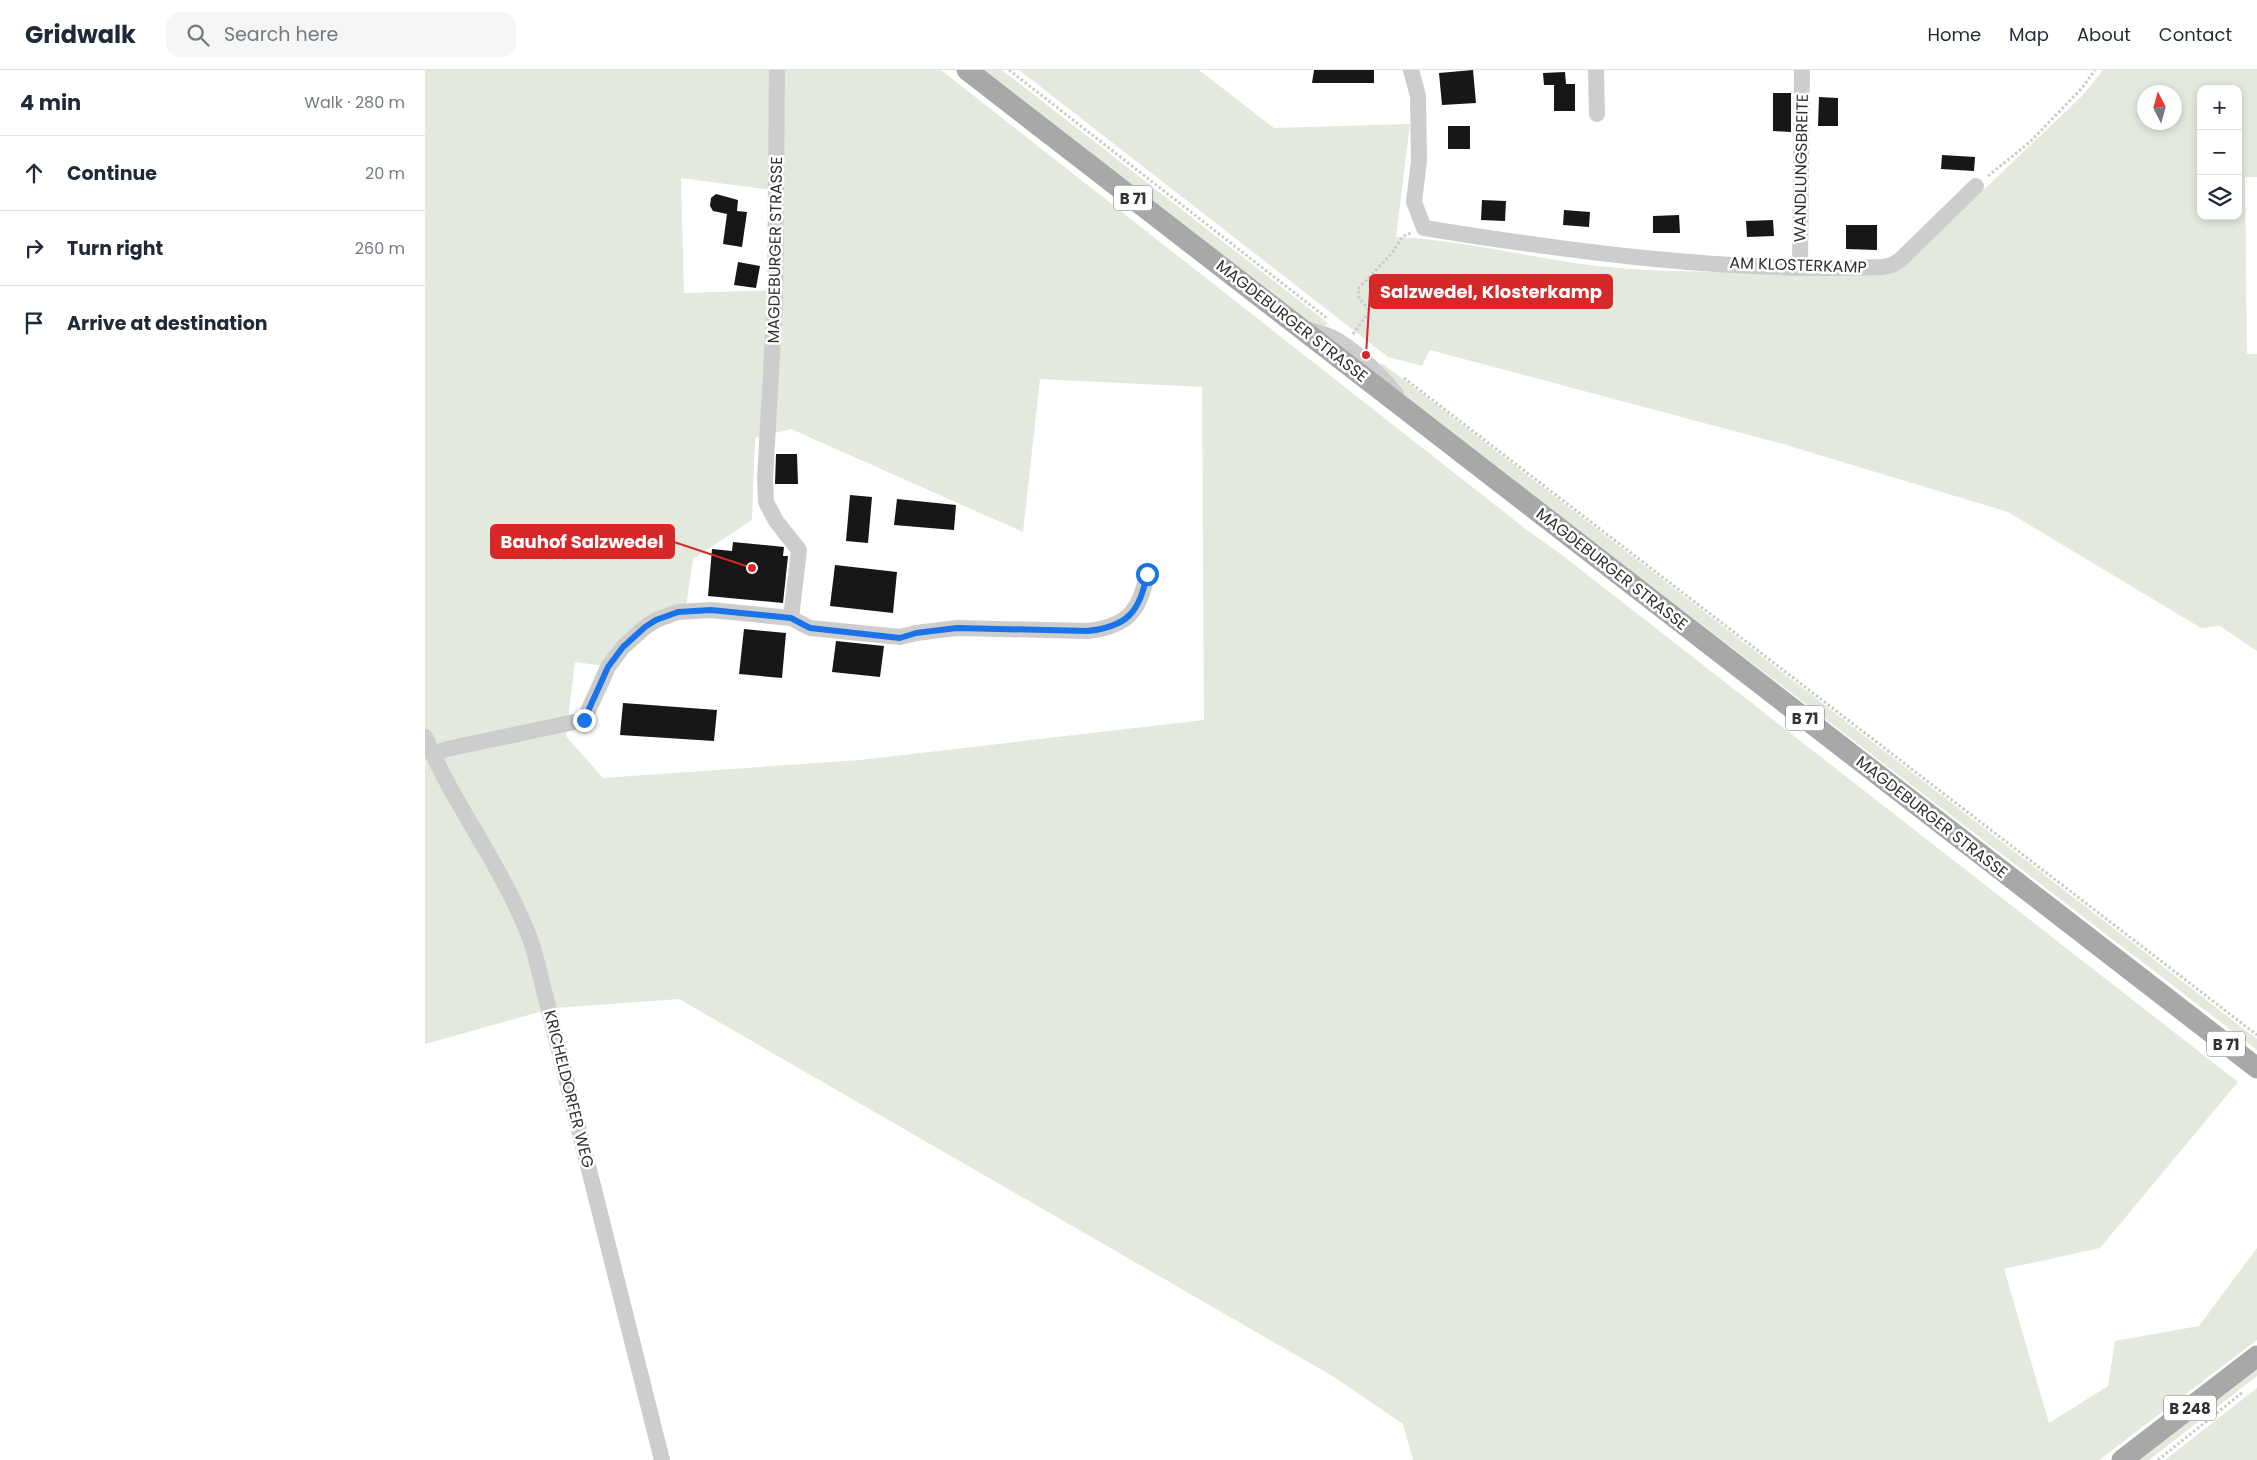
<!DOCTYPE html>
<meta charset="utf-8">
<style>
body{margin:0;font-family:Poppins,sans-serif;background:#f6f6f7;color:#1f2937}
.controls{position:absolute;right:15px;top:15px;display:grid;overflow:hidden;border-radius:10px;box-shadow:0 2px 8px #0003}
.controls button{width:45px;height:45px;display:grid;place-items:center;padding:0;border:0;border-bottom:1px solid #e0e1e3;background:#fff;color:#1f2937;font:25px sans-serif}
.compass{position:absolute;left:1712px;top:15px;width:45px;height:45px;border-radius:50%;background:#fff;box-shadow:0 2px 8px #0003;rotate:354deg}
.stop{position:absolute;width:15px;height:15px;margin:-11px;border:4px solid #1a73e8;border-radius:50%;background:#fff}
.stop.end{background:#1a73e8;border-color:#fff;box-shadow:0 1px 5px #0008}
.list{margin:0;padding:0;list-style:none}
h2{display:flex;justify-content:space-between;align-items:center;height:65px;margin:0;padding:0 20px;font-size:21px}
h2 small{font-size:16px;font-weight:400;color:#747a83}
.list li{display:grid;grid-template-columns:32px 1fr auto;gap:15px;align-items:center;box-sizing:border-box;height:75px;padding:0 20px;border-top:1px solid #e0e1e3}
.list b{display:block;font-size:19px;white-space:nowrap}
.list em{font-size:16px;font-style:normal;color:#747a83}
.icon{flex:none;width:28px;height:28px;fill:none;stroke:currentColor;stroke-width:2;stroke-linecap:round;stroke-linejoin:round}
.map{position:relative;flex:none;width:1832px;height:1390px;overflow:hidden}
header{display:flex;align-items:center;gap:30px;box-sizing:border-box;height:70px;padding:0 25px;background:#fff;border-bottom:1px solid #e0e1e3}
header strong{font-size:24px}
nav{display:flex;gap:28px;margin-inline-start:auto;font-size:18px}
.search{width:350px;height:45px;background:#f6f6f7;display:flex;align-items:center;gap:12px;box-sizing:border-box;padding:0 18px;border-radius:15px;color:#747a83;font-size:19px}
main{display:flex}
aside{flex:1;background:#fff}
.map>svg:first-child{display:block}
.green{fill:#e3e9dd;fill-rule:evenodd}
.building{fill:#171717}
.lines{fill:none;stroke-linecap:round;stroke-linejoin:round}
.path{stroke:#cacaca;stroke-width:3;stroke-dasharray:2.5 2.5;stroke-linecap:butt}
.minor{stroke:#cdcdcd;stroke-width:16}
.major{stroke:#a8a8a8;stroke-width:21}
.route{stroke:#1a73e8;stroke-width:6}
.labels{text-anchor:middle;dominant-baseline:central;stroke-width:5;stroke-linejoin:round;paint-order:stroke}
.shield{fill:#fff;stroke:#6e6e6e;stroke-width:1}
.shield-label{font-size:15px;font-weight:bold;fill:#303030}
.street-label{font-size:16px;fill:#303030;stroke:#fff}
.leader{fill:none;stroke:#d62828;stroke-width:2}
.callout-dot{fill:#d62828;stroke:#fff;stroke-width:2}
.callout{fill:#d62828;stroke:#d62828;stroke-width:2}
.callout-label{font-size:18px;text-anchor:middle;font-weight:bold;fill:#fff}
</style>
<header>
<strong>Gridwalk</strong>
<div class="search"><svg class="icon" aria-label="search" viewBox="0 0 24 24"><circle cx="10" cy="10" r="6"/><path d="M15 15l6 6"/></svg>Search here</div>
<nav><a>Home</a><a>Map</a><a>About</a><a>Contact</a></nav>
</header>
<main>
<aside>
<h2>4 min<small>Walk · 280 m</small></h2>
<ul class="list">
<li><svg class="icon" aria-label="ahead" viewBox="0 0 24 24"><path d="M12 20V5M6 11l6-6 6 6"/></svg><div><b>Continue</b></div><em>20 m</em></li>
<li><svg class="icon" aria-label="right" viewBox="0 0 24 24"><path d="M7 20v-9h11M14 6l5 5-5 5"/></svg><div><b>Turn right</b></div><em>260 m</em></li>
<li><svg class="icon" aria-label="arrive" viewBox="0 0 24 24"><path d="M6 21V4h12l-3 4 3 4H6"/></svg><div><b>Arrive at destination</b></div></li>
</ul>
</aside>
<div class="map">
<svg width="1832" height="1390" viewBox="0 0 1832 1390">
<rect width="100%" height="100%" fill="#fff"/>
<path class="green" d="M0 0H516L1102 460 1133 482 1813 1012 1675 1178 1579 1199 1624 1353 1683 1316 1690 1271 1774 1256 1832 1178V1270L1674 1390H988L978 1354 909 1307 254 929 130 938 97 863 118 941 0 974ZM256 108 353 121V220L259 223ZM615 309 777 317 779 650 435 690 178 708 141 666 150 592 181 596 261 537 268 489 327 450 330 368 366 359 598 462Z
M558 0H577L903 253 901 255 890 256Z
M594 0H774L849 58 985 54 971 167C1039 170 1105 188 1173 196 1275 207 1378 199 1479 196L1659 24 1678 0H1832V107H1820L1822 284H1832V581L1795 556 1776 558 1583 442 1358 374 1005 280 997 296 963 287ZM1776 19H1813V146H1776ZM1720 22H1750V52H1720Z
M957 293 1832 969V980L984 330 953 297Z
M1832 1298V1306L1724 1390H1713Z
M1832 1318V1390H1740Z"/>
<path class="building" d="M889 0H949V13H887Z
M1048 0 1051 33 1017 35 1014 3Z
M1140 2 1141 14H1150V41H1129V15H1119L1118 3Z
M1348 23H1366V62L1348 61Z
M1394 27 1413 28V56H1393Z
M1023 56H1045V79H1023Z
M1517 85 1550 87 1549 101 1516 99Z
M291 124 313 130 312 141 322 142 317 177 298 174 302 144 288 141 285 136 286 128Z
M1057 130 1081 131 1080 151 1056 150Z
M1139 140 1165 142 1164 157 1138 155Z
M1254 145 1255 163H1228V146Z
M1348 150 1349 166 1322 167 1321 151Z
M1421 155H1452V180L1421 179Z
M313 192 335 196 331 218 309 215Z
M351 384H372L373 414H350Z
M425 425 447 427 443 473 421 471Z
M472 429 531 435 529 460 469 455Z
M308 472 359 477 358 486H363L358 533 283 526 287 479 307 481Z
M410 495 472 502 468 543 405 536Z
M319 559 361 563 357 608 314 604Z
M411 571 459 576 455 607 407 602Z
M198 633 292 640 289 671 195 665Z"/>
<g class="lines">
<path class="path" d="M584 0 903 249
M1563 106 1605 72 1657 18 1670 0
M928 264 945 241 934 228 933 219 967 183 978 166 986 163
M979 308 1832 965
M1733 1390 1818 1322"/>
<path class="minor" d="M352 0 350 230 340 409 341 432 351 451 374 480 366 548
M986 0 993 26 994 91 989 132 999 158C1148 182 1306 203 1458 197L1467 195 1475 190 1551 116
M1171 0 1172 44
M1375 197 1377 0
M884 260C891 262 899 264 906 267 930 279 954 304 971 324
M0 667C31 740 82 802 108 877L237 1390
M8 684 22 679 159 650 183 597 198 577 220 557 231 550 253 542 286 540 366 548 385 558 475 567 491 563 532 558 662 561C701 557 715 542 722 504"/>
<path class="major" d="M542 0 1832 998
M1697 1390 1832 1286"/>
</g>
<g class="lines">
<path class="route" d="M159 650 183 597 198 577 220 557 231 550 253 542 286 540 366 548 385 558 475 568 491 563 532 558 662 561C702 557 715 542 722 504"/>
</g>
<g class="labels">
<g class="shield">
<rect x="689" y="115.5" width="38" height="25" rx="4"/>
<rect x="1361" y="635.5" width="38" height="25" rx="4"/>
<rect x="1782" y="961.5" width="38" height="25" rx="4"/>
<rect x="1739" y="1325.5" width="52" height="25" rx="4"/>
</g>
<g class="shield-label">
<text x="708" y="128">B 71</text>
<text x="1380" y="648">B 71</text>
<text x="1801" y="974">B 71</text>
<text x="1765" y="1338">B 248</text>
</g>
<g class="street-label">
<text transform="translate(1376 98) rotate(-89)">WANDLUNGSBREITE</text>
<text transform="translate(350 180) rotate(-89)">MAGDEBURGER STRASSE</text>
<text transform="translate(1373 195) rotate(2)">AM KLOSTERKAMP</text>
<text transform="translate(867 251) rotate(38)">MAGDEBURGER STRASSE</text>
<text transform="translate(1187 499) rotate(38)">MAGDEBURGER STRASSE</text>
<text transform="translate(1507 747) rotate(38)">MAGDEBURGER STRASSE</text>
<text transform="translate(144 1019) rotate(76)">KRICHELDORFER WEG</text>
</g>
</g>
<path class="leader" d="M941 285L945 221M327 498L249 472"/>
<g class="callout-dot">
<circle cx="941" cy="285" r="5"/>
<circle cx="327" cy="498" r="5"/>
</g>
<g class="callout">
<rect x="945" y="205" width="242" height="33" rx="5"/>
<rect x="66" y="455" width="183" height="33" rx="5"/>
</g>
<g class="callout-label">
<text x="1066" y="228">Salzwedel, Klosterkamp</text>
<text x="157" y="478">Bauhof Salzwedel</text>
</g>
</svg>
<div class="controls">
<button>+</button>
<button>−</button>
<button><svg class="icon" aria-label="layers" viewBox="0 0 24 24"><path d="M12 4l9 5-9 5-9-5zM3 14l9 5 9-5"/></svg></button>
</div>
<svg class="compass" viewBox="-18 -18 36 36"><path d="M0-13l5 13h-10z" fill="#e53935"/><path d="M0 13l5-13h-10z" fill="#747a83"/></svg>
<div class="stop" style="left:722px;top:504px"></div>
<div class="stop end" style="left:159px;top:650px"></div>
</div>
</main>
